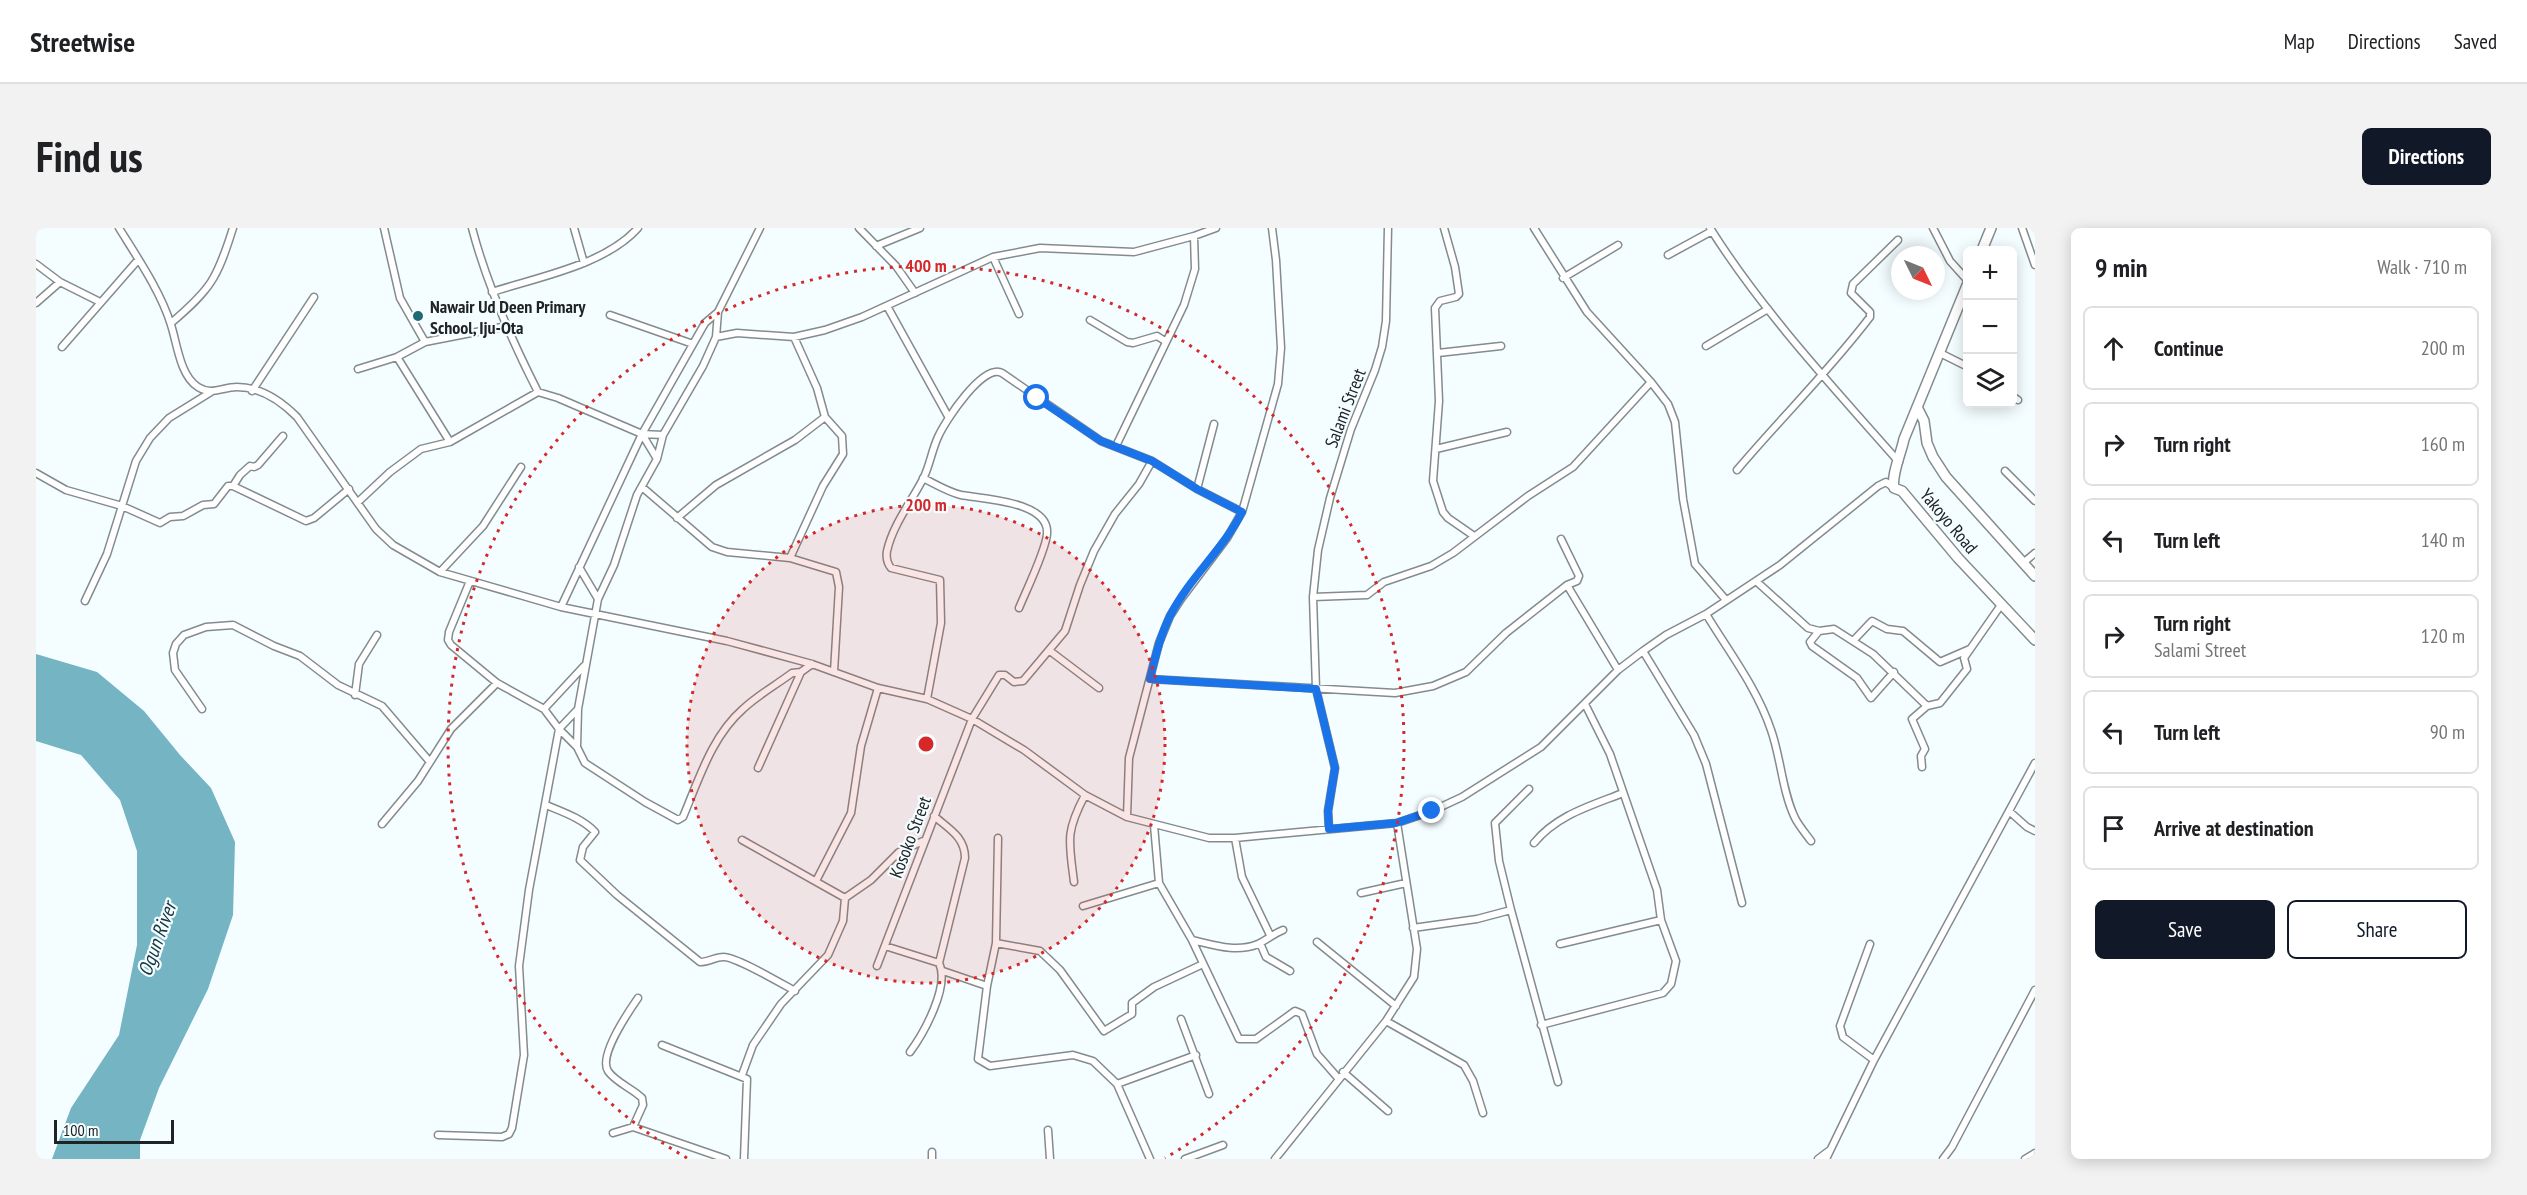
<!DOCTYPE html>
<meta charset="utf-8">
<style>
body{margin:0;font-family:"PT Sans Narrow",sans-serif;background:#f2f2f2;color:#202124}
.controls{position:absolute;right:18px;top:18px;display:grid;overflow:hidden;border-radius:9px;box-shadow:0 3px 15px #0003}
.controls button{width:54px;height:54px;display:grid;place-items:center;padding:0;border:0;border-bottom:2px solid #e0e0e0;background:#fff;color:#202124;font:30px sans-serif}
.compass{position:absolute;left:1855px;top:18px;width:54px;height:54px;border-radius:50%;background:#fff;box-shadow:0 3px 15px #0003;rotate:133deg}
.scale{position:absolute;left:18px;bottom:15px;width:120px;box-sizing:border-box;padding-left:6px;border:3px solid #202324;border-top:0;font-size:16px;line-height:21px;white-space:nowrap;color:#202324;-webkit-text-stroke:4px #f4fdff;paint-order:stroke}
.stop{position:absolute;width:18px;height:18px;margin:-14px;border:4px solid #1a73e8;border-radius:50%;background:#fff}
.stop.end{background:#1a73e8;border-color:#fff;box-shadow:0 2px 6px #0008}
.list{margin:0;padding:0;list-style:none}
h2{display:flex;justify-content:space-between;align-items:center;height:78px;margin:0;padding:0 24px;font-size:26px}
h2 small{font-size:20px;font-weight:400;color:#757577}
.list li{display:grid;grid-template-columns:39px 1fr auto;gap:18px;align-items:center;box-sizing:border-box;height:84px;margin:0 12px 12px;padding:0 12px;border:2px solid #e0e0e0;border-radius:9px}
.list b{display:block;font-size:22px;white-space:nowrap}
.list p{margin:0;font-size:20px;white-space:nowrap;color:#757577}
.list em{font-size:20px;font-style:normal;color:#757577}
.actions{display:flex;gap:12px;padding:18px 24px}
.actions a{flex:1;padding:14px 0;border:2px solid #111827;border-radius:9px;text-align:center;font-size:21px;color:#111827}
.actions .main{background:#111827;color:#fff}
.icon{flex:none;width:33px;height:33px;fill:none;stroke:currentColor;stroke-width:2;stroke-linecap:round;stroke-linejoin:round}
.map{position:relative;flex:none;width:1999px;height:931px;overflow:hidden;border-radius:9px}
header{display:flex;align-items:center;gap:36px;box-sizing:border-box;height:84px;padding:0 30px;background:#fff;border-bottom:2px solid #e0e0e0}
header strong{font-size:28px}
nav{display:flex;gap:33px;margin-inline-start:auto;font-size:21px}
.intro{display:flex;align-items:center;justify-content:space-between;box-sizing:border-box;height:144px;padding:0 36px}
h1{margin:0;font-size:42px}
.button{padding:15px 27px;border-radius:9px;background:#111827;color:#fff;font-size:21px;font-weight:700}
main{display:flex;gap:36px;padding:0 36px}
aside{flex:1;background:#fff;border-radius:9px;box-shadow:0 3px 15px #0003}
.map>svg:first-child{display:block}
.water{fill:#74b4c3}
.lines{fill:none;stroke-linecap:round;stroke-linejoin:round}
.street-casing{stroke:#838b8d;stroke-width:9}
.secondary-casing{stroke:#838b8d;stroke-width:12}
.street{stroke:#fff;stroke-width:6}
.secondary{stroke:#fff;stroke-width:9}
.route{stroke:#1a73e8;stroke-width:8}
.ring{fill:none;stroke:#d62828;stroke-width:3;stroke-dasharray:3 6}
.poi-dot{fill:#216876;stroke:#f4fdff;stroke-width:2}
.labels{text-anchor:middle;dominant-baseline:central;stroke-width:4.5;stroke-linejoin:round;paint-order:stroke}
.poi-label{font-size:18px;font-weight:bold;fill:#202324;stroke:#f4fdff;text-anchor:start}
.street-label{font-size:18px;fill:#202324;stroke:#f4fdff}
.water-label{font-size:20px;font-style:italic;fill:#16363d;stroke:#f4fdff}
.centre{fill:#d62828;stroke:#f4fdff;stroke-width:3}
.ring-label{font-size:18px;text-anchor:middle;font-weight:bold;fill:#d62828;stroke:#f4fdff;stroke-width:4.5;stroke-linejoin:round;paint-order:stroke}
</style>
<header>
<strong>Streetwise</strong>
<nav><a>Map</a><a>Directions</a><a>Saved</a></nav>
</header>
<div class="intro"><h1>Find us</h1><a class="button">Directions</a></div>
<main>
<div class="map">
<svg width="1999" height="931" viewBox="0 0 1999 931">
<rect width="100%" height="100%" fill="#f4fdff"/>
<path class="water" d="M0 426 61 444 108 483 144 527 175 560 199 614 197 687 172 761 123 860 104 912V931H16L35 880 83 807 101 717V623L84 572 45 527 0 513Z"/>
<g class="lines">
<defs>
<path id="street" d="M83 0C101 29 125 64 135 97 141 115 144 148 162 159 176 168 186 159 201 159 224 159 245 173 261 189L340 301 357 317 404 344 525 379 691 413 776 436 842 460 891 471 936 491 988 522 1049 567 1091 589 1173 610H1199L1361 595 1396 583 1426 569 1505 519 1582 442 1607 423 1630 407 1670 386 1744 337 1842 258 1850 254 1858 260
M348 0 364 70 389 114
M436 0C451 57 475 111 502 164
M538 0 548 35
M823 0 860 38 879 65
M1408 0 1419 39 1423 66 1420 69 1404 73 1399 80 1403 173 1397 253 1407 284 1412 290 1438 308
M1498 0 1551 84 1615 154 1632 176 1639 194 1647 271 1659 336 1690 372
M1674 0C1727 84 1797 159 1863 234
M1897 0 1914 33 1932 53
M1986 0 1999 37
M840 18 884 0
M1632 27 1676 3
M957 29 983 86
M0 36 24 54 64 74
M1527 50 1582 17
M456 64C502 49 569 37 602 0
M0 75 24 54
M851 78 913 190
M574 87 657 116
M1054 92 1091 114 1097 115 1121 108 1129 113
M135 95C175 61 181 51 197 0
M680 109 701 105 758 109 789 102 826 89 957 29 1004 20 1098 24 1158 8 1180 0
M1670 118 1732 81
M26 119 102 32
M1402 125 1465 118
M1904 125 1932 139
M361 129 414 214
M322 141 361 129 389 114 471 98
M216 163 278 69
M1976 168 1982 172
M1080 218 1148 77 1159 41 1158 8
M1400 221 1471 204
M621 231 606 206 627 207
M1701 242C1745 190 1793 143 1834 89V84L1815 65 1817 56 1862 12
M1969 243 1999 273
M0 245 30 262 86 278 124 295 134 289 147 288 167 277 178 276 192 258H197L270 293 278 290 313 261
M887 250C899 256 912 264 925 267 946 271 1014 273 1011 306 1010 322 990 363 983 380
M197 258 204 247 214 238 218 239 222 237 247 208
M606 259 676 319 691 324 754 330 800 344 803 359 798 444
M1161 261 1178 196
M322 274 354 244 385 221 414 214 502 164 522 170 606 206
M641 290 680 257 759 212 789 189
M754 330 787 258 807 226 806 208 789 189 781 160 758 109
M1987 335 1999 325
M543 339 562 371
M404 344 447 298 485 239
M434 353 413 404 412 412 415 417 461 455 508 481 523 501 541 519 549 535 609 574 642 592 647 589C663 551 676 508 707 481 722 467 740 457 756 445L765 444 776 436
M1720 353 1772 400 1783 403 1798 401 1837 426 1891 478
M1531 357 1582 442
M1277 369 1331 367 1348 354 1395 338 1417 325 1492 268 1537 239 1615 154
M49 373 71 326 100 233 114 210 133 190 175 164
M525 379 606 206 669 95 682 84 724 0
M1670 386C1693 424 1721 460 1735 502 1745 530 1746 563 1759 590 1763 598 1770 606 1775 613
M1783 403 1774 414 1776 418 1821 450 1835 470 1858 444
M1817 413 1836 393 1851 401 1867 403 1904 434 1934 421
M1014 423 1063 460
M1607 423 1658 507 1670 536 1706 675
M1114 451 1359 465 1397 458 1430 444 1470 405 1531 357 1541 353 1543 348 1525 311
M319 467 323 436 341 407
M891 471 905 395 904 352 855 340C851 335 850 329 851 323 857 296 876 273 888 249 894 236 896 222 902 209 909 193 947 135 966 145L1065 213 1116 233 1161 261 1206 284
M166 481 139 442 137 425 140 416 148 407 170 399 197 397 238 418 264 428 302 457 346 478 394 534
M508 481 548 438
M541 519 542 481 562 371 578 337 601 267 621 231 627 207 667 138 680 109 682 84
M1886 539 1885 528 1889 521 1876 491 1891 478 1904 475 1931 441 1928 430 1965 377
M722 540 765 444
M510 577C527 584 547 591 559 604L547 619 544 632 581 667 664 734C673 734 679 729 687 729 699 728 746 756 759 763
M1973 583 1991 599 1999 603
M1091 589 1093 530 1123 415 1134 388 1145 371 1191 310 1206 284 1242 156 1245 120 1240 32 1236 0
M346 596 382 553 415 501 461 455
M1118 597 1123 655 1156 712 1203 811H1220L1259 783 1266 786 1281 826 1302 850
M1293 601 1292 583 1299 540 1280 461 1277 369 1282 322 1294 270 1315 201 1339 142 1346 119 1350 93 1352 0
M962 610 960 715 1004 723 1024 742 1068 803 1096 786V775L1118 759 1167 736
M1199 610 1206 649 1234 707
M706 612 809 670
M1498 615C1521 587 1554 578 1587 565
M780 653 815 585 825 518 842 460
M1038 654C1033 613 1029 605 1049 567
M1325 665 1370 655
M1047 678 1123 655
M1475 682 1463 633 1459 595 1493 561
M1377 700 1441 691 1475 682 1522 854
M1156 712C1178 717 1200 725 1222 716 1231 712 1237 706 1247 702
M1281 714 1360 778
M960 715 951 758 942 831 954 838 1037 827 1057 833 1081 856
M1224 715 1230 729 1254 743
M1524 716 1625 692
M1834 716 1804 798 1807 809 1838 832
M849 718 903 735
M841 738 936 491 963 447H969L978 454 987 453 1029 403 1044 357 1058 323 1079 286 1103 256 1116 233
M907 743 951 758
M1145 791 1173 866
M1350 793 1428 837 1437 853 1447 885
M1505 797 1627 765 1635 756 1640 733 1625 692 1621 662 1574 526 1549 476
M626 817 711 851 708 931
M874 824C888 805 914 758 903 735L929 630C929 609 913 601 898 588
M1307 844 1352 883
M706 847 717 817 745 776 792 727 807 693 809 670 835 652 863 624 887 613
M597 899 607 877 606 870C596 860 579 854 572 843 562 828 593 783 602 770
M1012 902 1014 931
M577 905 597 899 690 931
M402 907 466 909 473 906 476 900 488 827 483 738 493 662 523 501 542 481
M896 924V931
M1114 931 1081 856 1160 827
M1149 931 1187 917
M1239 931 1350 793 1378 749 1381 721 1361 595
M1782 931 1794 922
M1790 931 1838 832 1999 535
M1907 931 1916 919 1999 762
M1989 931 1999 925"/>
<path id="secondary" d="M1946 22 1955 0
M1932 55 1868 211C1865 226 1855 247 1858 260L1866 263 1922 330 1999 412
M1881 179 1888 193 1891 215 1897 229 1910 249 1999 348"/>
</defs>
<use href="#street" class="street-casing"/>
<use href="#secondary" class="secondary-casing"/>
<use href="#street" class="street"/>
<use href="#secondary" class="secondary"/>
</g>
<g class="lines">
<path class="route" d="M1001 170 1065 213 1116 233 1161 261 1206 284C1187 322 1153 350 1134 388 1124 408 1119 430 1114 451L1280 461 1299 540 1292 583 1293 601 1360 595 1396 583"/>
</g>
<circle cx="890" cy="516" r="239" fill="#d62828" fill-opacity=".12"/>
<g class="ring">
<circle cx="890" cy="516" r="239"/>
<path d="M651 930A478 478 0 1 1 1129 930"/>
</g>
<circle class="poi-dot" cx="382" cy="88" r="6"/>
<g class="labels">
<g class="poi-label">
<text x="394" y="78">Nawair Ud Deen Primary<tspan x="394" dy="21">School, Iju-Ota</tspan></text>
</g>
<g class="street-label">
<text transform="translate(1309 180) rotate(-69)">Salami Street</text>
<text transform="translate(1913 293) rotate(50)">Yakoyo Road</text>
<text transform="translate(874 609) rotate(-69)">Kosoko Street</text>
</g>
<g class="water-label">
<text transform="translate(121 711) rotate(-70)">Ogun River</text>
</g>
</g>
<circle cx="890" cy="516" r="9" class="centre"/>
<g class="ring-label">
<text x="890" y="44">400 m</text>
<text x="890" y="283">200 m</text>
</g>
</svg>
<div class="controls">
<button>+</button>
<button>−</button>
<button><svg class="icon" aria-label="layers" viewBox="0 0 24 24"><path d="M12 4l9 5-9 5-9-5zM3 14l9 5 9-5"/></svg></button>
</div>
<svg class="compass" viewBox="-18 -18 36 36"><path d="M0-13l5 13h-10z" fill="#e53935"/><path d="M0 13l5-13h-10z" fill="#757577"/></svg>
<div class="scale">100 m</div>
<div class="stop" style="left:1001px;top:170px"></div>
<div class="stop end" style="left:1396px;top:583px"></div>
</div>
<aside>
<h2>9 min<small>Walk · 710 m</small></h2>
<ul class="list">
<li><svg class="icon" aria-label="ahead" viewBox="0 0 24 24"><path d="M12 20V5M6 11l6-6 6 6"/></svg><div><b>Continue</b></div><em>200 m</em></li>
<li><svg class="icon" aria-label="right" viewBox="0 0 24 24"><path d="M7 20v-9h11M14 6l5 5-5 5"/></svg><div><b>Turn right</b></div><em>160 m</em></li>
<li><svg class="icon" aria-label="left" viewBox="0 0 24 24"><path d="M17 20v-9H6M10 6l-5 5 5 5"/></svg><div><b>Turn left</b></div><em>140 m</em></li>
<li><svg class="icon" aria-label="right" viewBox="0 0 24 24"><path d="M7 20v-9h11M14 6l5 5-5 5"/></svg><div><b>Turn right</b><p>Salami Street</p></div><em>120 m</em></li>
<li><svg class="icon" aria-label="left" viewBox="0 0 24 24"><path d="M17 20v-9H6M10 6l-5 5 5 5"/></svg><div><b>Turn left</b></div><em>90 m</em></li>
<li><svg class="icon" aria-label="arrive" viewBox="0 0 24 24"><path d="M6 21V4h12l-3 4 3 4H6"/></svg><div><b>Arrive at destination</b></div></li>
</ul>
<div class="actions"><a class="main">Save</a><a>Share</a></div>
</aside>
</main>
